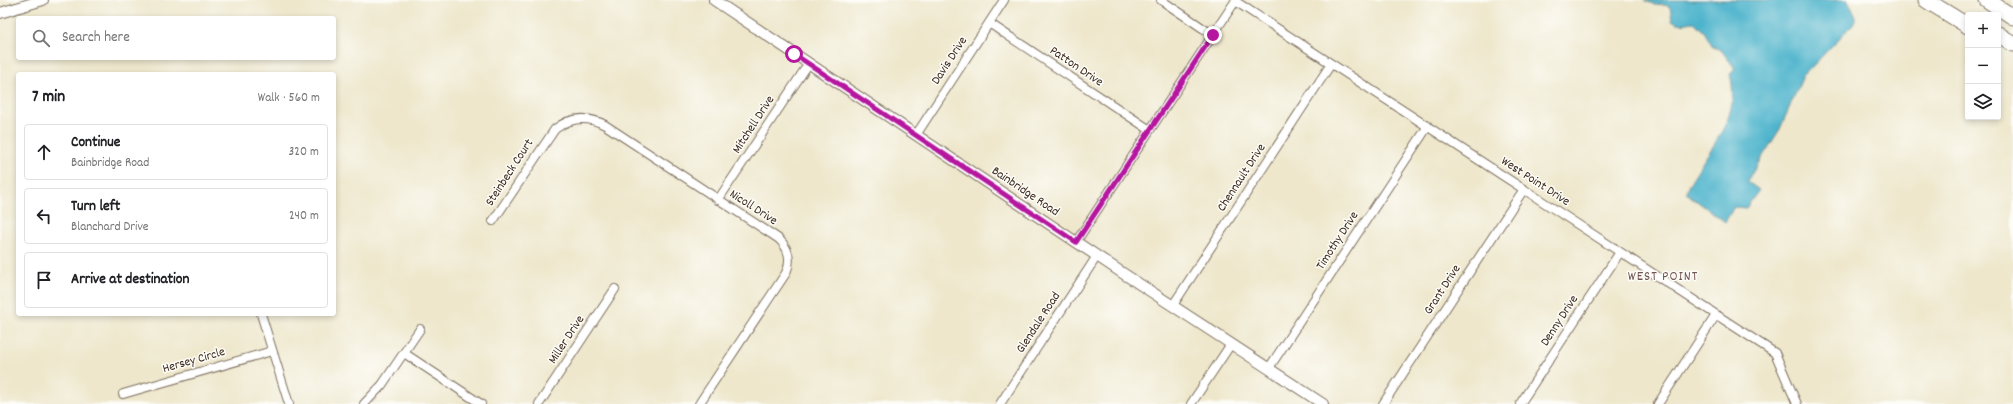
<!DOCTYPE html>
<meta charset="utf-8">
<style>
body{margin:0;font-family:Dekko,sans-serif;background:#f6f6f6;color:#202124}
.controls{position:absolute;right:12px;top:12px;display:grid;overflow:hidden;border-radius:4px;box-shadow:0 2px 6px #0003}
.controls button{width:36px;height:36px;display:grid;place-items:center;padding:0;border:0;border-bottom:1px solid #e0e0e0;background:#fff;color:#202124;font:20px sans-serif}
.stop{position:absolute;width:12px;height:12px;margin:-9px;border:3px solid #b5179e;border-radius:50%;background:#fff}
.stop.end{background:#b5179e;border-color:#fff;box-shadow:0 1px 4px #0008}
.list{margin:0;padding:0;list-style:none}
h2{display:flex;justify-content:space-between;align-items:center;height:52px;margin:0;padding:0 16px;font-size:17px}
h2 small{font-size:13px;font-weight:400;color:#757577}
.list li{display:grid;grid-template-columns:26px 1fr auto;gap:12px;align-items:center;box-sizing:border-box;height:56px;margin:0 8px 8px;padding:0 8px;border:1px solid #e0e0e0;border-radius:4px}
.list b{display:block;font-size:15px;white-space:nowrap}
.list p{margin:0;font-size:13px;white-space:nowrap;color:#757577}
.list em{font-size:13px;font-style:normal;color:#757577}
.icon{flex:none;width:22px;height:22px;fill:none;stroke:currentColor;stroke-width:2;stroke-linecap:round;stroke-linejoin:round}
.map{position:relative;flex:none;width:2013px;height:404px;overflow:hidden}
.search{position:absolute;background:#fff;box-shadow:0 2px 6px #0003;left:16px;top:16px;width:320px;height:44px;display:flex;align-items:center;gap:10px;box-sizing:border-box;padding:0 14px;border-radius:4px;color:#757577;font-size:15px}
.panel{position:absolute;background:#fff;box-shadow:0 2px 6px #0003;left:16px;top:72px;width:320px;height:244px;border-radius:4px}
.map>svg:first-child{display:block}
.water{fill:#4db4cc;stroke:#446f75}
.lines{fill:none;stroke-linecap:round;stroke-linejoin:round}
.minor-casing{stroke:#7a6c5b;stroke-width:10}
.tertiary-casing{stroke:#7a6c5b;stroke-width:12}
.motorway-casing{stroke:#7a6c5b;stroke-width:17}
.minor{stroke:#fff;stroke-width:8}
.tertiary{stroke:#fff;stroke-width:10}
.motorway{stroke:#fff;stroke-width:15}
.route{stroke:#b5179e;stroke-width:5}
.labels{text-anchor:middle;dominant-baseline:central;stroke-width:3;stroke-linejoin:round;paint-order:stroke}
.street-label{font-size:13px;fill:#3b2a1e;stroke:#fdfcf7}
.neighbourhood-label{font-size:14px;letter-spacing:1px;fill:#705454;stroke:#fdfcf7}
</style>
<div class="map">
<svg width="2013" height="404" viewBox="0 0 2013 404">
<rect width="100%" height="100%" fill="#fdfcf7"/>
<filter id="ink" filterUnits="userSpaceOnUse"><feTurbulence type="fractalNoise" baseFrequency=".025" numOctaves="2"/><feDisplacementMap in="SourceGraphic" scale="8" xChannelSelector="R" yChannelSelector="G"/><feConvolveMatrix kernelMatrix="1 2 1 2 8 2 1 2 1" color-interpolation-filters="sRGB"/></filter>
<filter id="wash" filterUnits="userSpaceOnUse"><feTurbulence type="fractalNoise" baseFrequency=".012" numOctaves="4" result="noise"/><feDisplacementMap in="SourceGraphic" scale="16" xChannelSelector="R" yChannelSelector="G"/><feGaussianBlur stdDeviation="0.9" result="paint"/><feColorMatrix in="noise" values="0 0 0 0 0 0 0 0 0 0 0 0 0 0 0 0 0 1.4 0 .05"/><feComposite in="paint" operator="in"/></filter>
<g filter="url(#wash)">
<rect width="100%" height="100%" fill="#eee7cc"/>
<path class="water" d="M1644 0H1848L1856 17 1853 24 1803 76 1780 129 1749 178 1748 182 1759 190 1746 208 1734 207 1725 222 1686 193C1688 184 1694 176 1699 168 1718 137 1740 113 1730 74L1734 70V67L1721 50 1713 47 1705 33 1694 22C1685 23 1680 26 1672 20L1670 7C1662 3 1653 6 1644 0Z"/>
</g>
<g filter="url(#ink)">
<g class="lines">
<defs>
<path id="minor" d="M1161 0 1213 35
M1235 1 1775 353 1797 404
M989 23 1150 130
M916 135 1004 0
M718 200 809 63
M493 221 555 129C571 117 588 116 605 125L779 239C789 249 792 259 786 273L699 404
M1076 242 1236 0
M1173 305 1331 64
M261 314 289 404
M404 353 481 404
M1269 368 1428 126
M123 394 272 351
M364 404 382 385 420 329
M539 404 615 289
M1000 404 1097 256
M1191 404 1231 344
M1383 404 1524 189
M1520 404 1620 252
M1658 404 1716 315"/>
<path id="tertiary" d="M714 0 1121 272 1323 404
M0 13 43 0"/>
<path id="motorway" d="M1926 0 1968 26
M1987 0 2013 17
M1998 34 2013 44"/>
</defs>
<use href="#minor" class="minor-casing"/>
<use href="#tertiary" class="tertiary-casing"/>
<use href="#motorway" class="motorway-casing"/>
<use href="#minor" class="minor"/>
<use href="#tertiary" class="tertiary"/>
<use href="#motorway" class="motorway"/>
</g>
</g>
<g class="lines" filter="url(#ink)">
<path class="route" d="M794 54 1076 242 1213 35"/>
</g>
<g class="labels">
<g class="street-label">
<text transform="translate(950 61) rotate(-57)">Davis Drive</text>
<text transform="translate(1076 67) rotate(34)">Patton Drive</text>
<text transform="translate(754 125) rotate(-57)">Mitchell Drive</text>
<text transform="translate(510 173) rotate(-57)">Steinbeck Court</text>
<text transform="translate(1242 178) rotate(-57)">Chennault Drive</text>
<text transform="translate(1535 182) rotate(33)">West Point Drive</text>
<text transform="translate(1025 192) rotate(34)">Bainbridge Road</text>
<text transform="translate(753 208) rotate(33)">Nicoll Drive</text>
<text transform="translate(1338 241) rotate(-57)">Timothy Drive</text>
<text transform="translate(1443 290) rotate(-57)">Grant Drive</text>
<text transform="translate(1560 321) rotate(-57)">Denny Drive</text>
<text transform="translate(1039 323) rotate(-57)">Glendale Road</text>
<text transform="translate(567 340) rotate(-57)">Miller Drive</text>
<text transform="translate(194 361) rotate(-16)">Hersey Circle</text>
</g>
<g class="neighbourhood-label">
<text x="1663" y="277">WEST POINT</text>
</g>
</g>
</svg>
<div class="controls">
<button>+</button>
<button>−</button>
<button><svg class="icon" aria-label="layers" viewBox="0 0 24 24"><path d="M12 4l9 5-9 5-9-5zM3 14l9 5 9-5"/></svg></button>
</div>
<div class="stop" style="left:794px;top:54px"></div>
<div class="stop end" style="left:1213px;top:35px"></div>
<div class="search"><svg class="icon" aria-label="search" viewBox="0 0 24 24"><circle cx="10" cy="10" r="6"/><path d="M15 15l6 6"/></svg>Search here</div>
<section class="panel">
<h2>7 min<small>Walk · 560 m</small></h2>
<ul class="list">
<li><svg class="icon" aria-label="ahead" viewBox="0 0 24 24"><path d="M12 20V5M6 11l6-6 6 6"/></svg><div><b>Continue</b><p>Bainbridge Road</p></div><em>320 m</em></li>
<li><svg class="icon" aria-label="left" viewBox="0 0 24 24"><path d="M17 20v-9H6M10 6l-5 5 5 5"/></svg><div><b>Turn left</b><p>Blanchard Drive</p></div><em>240 m</em></li>
<li><svg class="icon" aria-label="arrive" viewBox="0 0 24 24"><path d="M6 21V4h12l-3 4 3 4H6"/></svg><div><b>Arrive at destination</b></div></li>
</ul>
</section>
</div>
